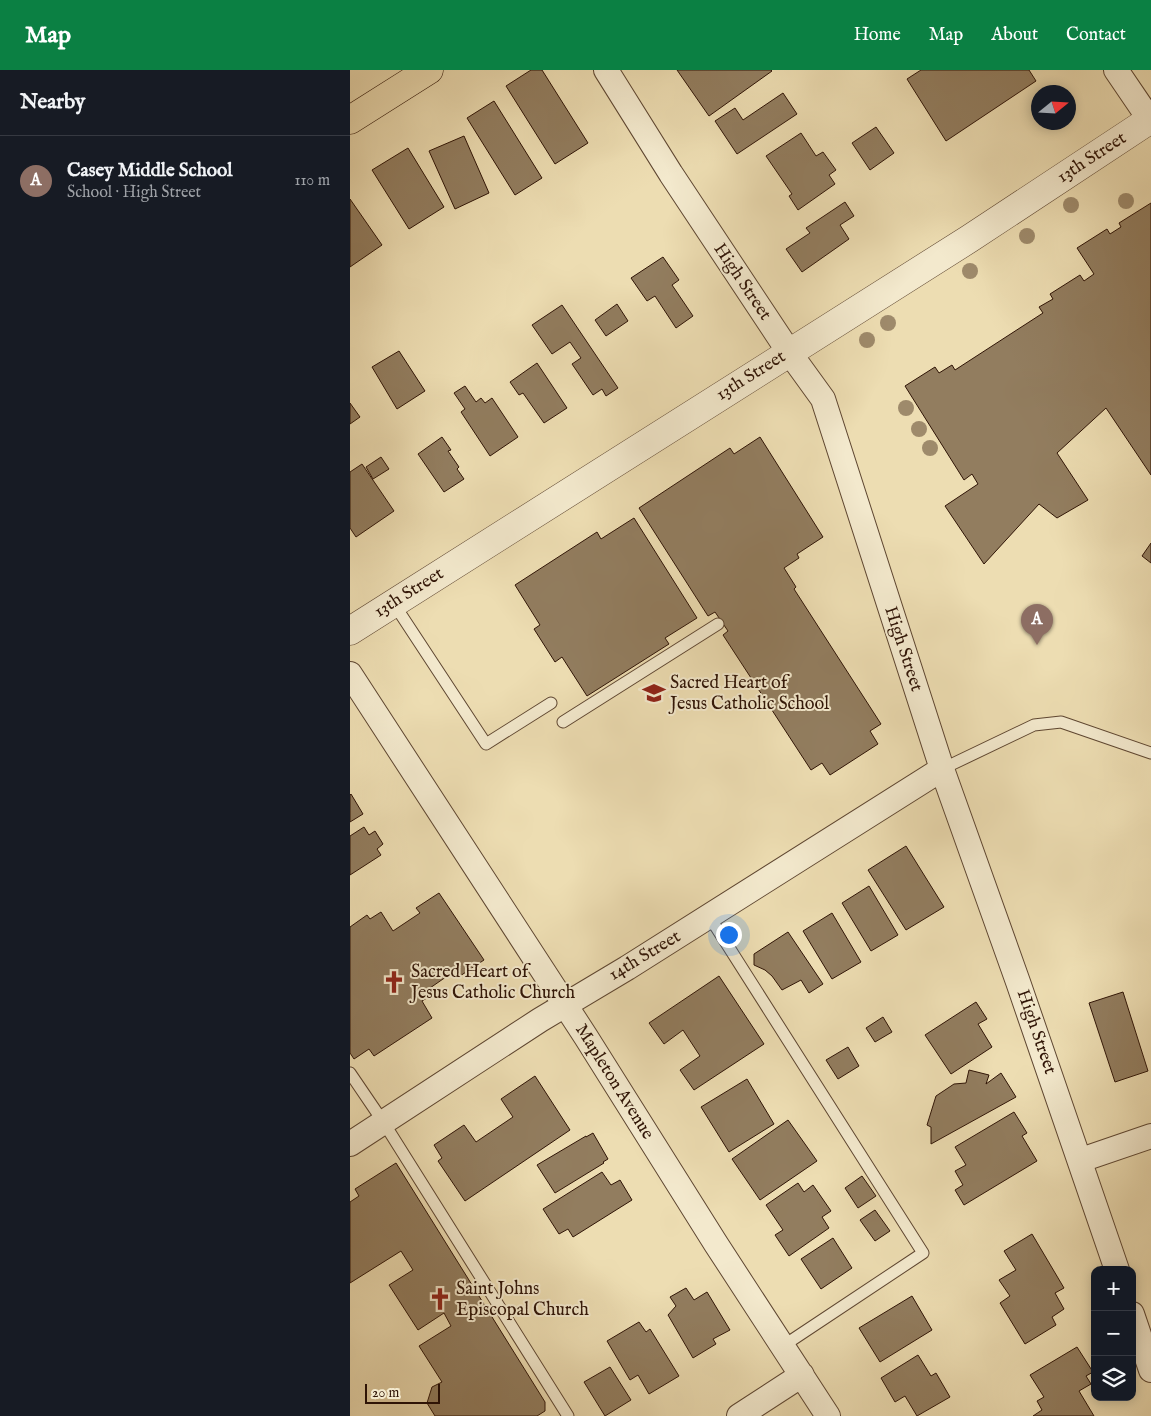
<!DOCTYPE html>
<meta charset="utf-8">
<style>
body{margin:0;font-family:"IM FELL English",serif;background:#20242c;color:#f1f3f6}
.controls{position:absolute;right:15px;bottom:15px;display:grid;overflow:hidden;border-radius:10px;box-shadow:0 2px 12px #0003}
.controls button{width:45px;height:45px;display:grid;place-items:center;padding:0;border:0;border-bottom:1px solid #363941;background:#171b24;color:#f1f3f6;font:25px sans-serif}
.compass{position:absolute;left:681px;top:15px;width:45px;height:45px;border-radius:50%;background:#171b24;box-shadow:0 2px 12px #0003;rotate:72deg}
.scale{position:absolute;left:15px;bottom:12px;width:75px;box-sizing:border-box;padding-left:5px;border:2px solid #2f1406;border-top:0;font-size:14px;line-height:18px;white-space:nowrap;color:#2f1406;-webkit-text-stroke:4px #f3e9cd;paint-order:stroke}
.you{position:absolute;left:378px;top:864px;width:18px;height:18px;margin:-12px;border:4px solid #fff;border-radius:50%;background:#1a73e8;box-shadow:0 0 0 8px #1a73e833}
.badge{display:grid;place-items:center;width:32px;height:32px;border-radius:50%;background:#0b8043;color:#fff;font-size:16px;font-weight:700}
.pin{position:absolute;translate:-50% -41px;filter:drop-shadow(0 1px 2px #0008)}
.pin::after{content:'';position:absolute;top:26px;width:18px;height:15px;background:inherit;clip-path:polygon(0 0,100% 0,50% 100%)}
.list{margin:0;padding:0;list-style:none}
h2{display:flex;justify-content:space-between;align-items:center;height:65px;margin:0;padding:0 20px;font-size:21px}
h2 small{font-size:16px;font-weight:400;color:#9ea1a6}
.list li{display:grid;grid-template-columns:32px 1fr auto;gap:15px;align-items:center;box-sizing:border-box;height:90px;padding:0 20px;border-top:1px solid #363941}
.list b{display:block;font-size:19px;white-space:nowrap}
.list p{margin:0;font-size:16px;white-space:nowrap;color:#9ea1a6}
.list em{font-size:16px;font-style:normal;color:#9ea1a6}
.icon{flex:none;width:28px;height:28px;fill:none;stroke:currentColor;stroke-width:2;stroke-linecap:round;stroke-linejoin:round}
.map{position:relative;flex:none;width:801px;height:1346px;overflow:hidden}
header{display:flex;align-items:center;gap:30px;box-sizing:border-box;height:70px;padding:0 25px;background:#0b8043;color:#fff}
header strong{font-size:24px}
nav{display:flex;gap:28px;margin-inline-start:auto;font-size:18px}
main{display:flex}
aside{flex:1;background:#171b24}
.map>svg:first-child{display:block}
.building{fill:#927d5f;stroke:#2f1406}
.lines{fill:none;stroke-linecap:round;stroke-linejoin:round}
.service-casing{stroke:#5e4631;stroke-width:13}
.minor-casing{stroke:#5e4631;stroke-width:26}
.tertiary-casing{stroke:#5e4631;stroke-width:29}
.primary-casing{stroke:#2f1406;stroke-width:29}
.service{stroke:#f3e9cd;stroke-width:11}
.minor{stroke:#f3e9cd;stroke-width:24}
.tertiary{stroke:#f3e9cd;stroke-width:28}
.primary{stroke:#edddb2;stroke-width:28}
.tree{fill:#9e8a6b}
.labels{text-anchor:middle;dominant-baseline:central;stroke-width:4;stroke-linejoin:round;paint-order:stroke}
.street-label{font-size:18px;fill:#2f1406;stroke:#f3e9cd}
.poi-label{font-size:18px;fill:#2f1406;stroke:#f3e9cd;text-anchor:start}
</style>
<header>
<strong>Map</strong>
<nav><a>Home</a><a>Map</a><a>About</a><a>Contact</a></nav>
</header>
<main>
<aside>
<h2>Nearby<small></small></h2>
<ul class="list">
<li><span class="badge" style="background:#8d6e63">A</span><div><b>Casey Middle School</b><p>School · High Street</p></div><em>110 m</em></li>
</ul>
</aside>
<div class="map">
<svg width="801" height="1346" viewBox="0 0 801 1346">
<rect width="100%" height="100%" fill="#edddb2"/>
<filter id="stains"><feTurbulence type="fractalNoise" baseFrequency=".004" numOctaves="4"/><feColorMatrix values="0 0 0 0 .2 0 0 0 0 .09 0 0 0 0 .02 0 0 0 .5 -.17"/></filter>
<radialGradient id="worn" r=".72"><stop offset=".6" stop-color="#630" stop-opacity="0"/><stop offset="1" stop-color="#630" stop-opacity=".3"/></radialGradient>
<path class="building" d="M181 0H192L238 73 205 94 156 16Z
M327 0H421L422 1 359 46Z
M571 0H679L686 11 596 71 557 9Z
M433 23 447 44 387 84 365 51 385 38 393 50Z
M144 31 192 108 165 125 117 48Z
M526 57 544 83 520 100 502 73Z
M451 63 466 86 473 82 486 100 479 105 485 114 448 140 439 126 442 124 416 86Z
M114 66 139 123 105 139 79 81Z
M58 78 94 137 59 159 22 100Z
M0 129 32 175 0 197Z
M495 132 504 146 490 155 499 169 452 202 436 179 460 163 456 158Z
M801 133V405L756 338 707 383 738 430 707 448 689 434 634 494 595 436 628 414 622 404 614 410 555 316 585 297 589 303 602 295 605 300 693 243 689 237 703 229 700 224 730 205 734 211 744 204 727 178 757 159 760 164 771 157 769 153Z
M313 187 329 210 322 215 343 246 326 258 305 226 297 231 281 208Z
M267 234 278 251 256 266 245 250Z
M212 235 268 318 256 326 252 319 243 325 222 294 231 288 220 272 202 284 182 255Z
M49 281 75 321 47 339 22 297Z
M187 293 217 338 194 353 173 323 169 325 160 312Z
M115 316 126 332 131 328 135 333 142 328 168 367 140 386 111 342 115 339 104 323Z
M0 333 10 347 0 354Z
M92 367 101 380 98 381 109 397 107 399 114 409 94 422 68 384Z
M410 367 473 467 447 484 449 488 434 498 446 517 444 519 531 654 520 661 528 674 480 705 472 693 461 700 373 565 378 561 365 542 358 546 289 438 380 378 384 384Z
M31 387 39 399 23 409 16 397Z
M12 394 44 441 6 467 0 458V402Z
M284 448 347 548 315 568 319 574 237 626 212 587 205 592 184 559 190 555 165 515 247 462 251 469Z
M801 473V493L792 486Z
M1 724 13 744 0 752V725Z
M14 757 19 765 25 761 33 774 27 779 31 785 0 805V766Z
M556 776 594 837 556 860 518 800Z
M519 816 548 865 521 881 492 833Z
M89 823 134 890 110 906 106 900 80 918 83 924 72 931 82 948 24 986 19 979 4 989 0 983V857L17 845 20 849 31 842 43 861 70 843 66 838Z
M482 843 511 892 482 909 453 861Z
M438 862 473 914 459 923 451 910 432 920 422 906 415 900 404 895V884Z
M369 906 414 974 344 1020 330 1000 350 986 333 960 314 974 299 953Z
M773 922 798 1001 765 1012 739 933Z
M626 932 637 949 628 954 642 977 601 1004 575 965Z
M533 947 542 962 525 972 516 958Z
M498 977 509 996 488 1009 476 990Z
M619 1000 639 1005 636 1014 651 1003 666 1027 581 1074V1057L577 1055 586 1026 604 1014 616 1013Z
M185 1006 220 1060 115 1131 88 1091 92 1088 84 1075 114 1055 126 1072 163 1047 151 1029Z
M397 1009 424 1054 379 1082 351 1037Z
M664 1042 677 1063 672 1066 687 1091 614 1135 605 1120 613 1115 605 1101 616 1095 605 1077Z
M438 1050 467 1091 410 1130 382 1089Z
M243 1063 258 1089 253 1092 254 1093 205 1123 187 1095 236 1066V1067Z
M46 1093 195 1332V1341L187 1346H85L77 1333 82 1317 92 1312 69 1276 101 1256 94 1243 68 1260 39 1215 63 1200 51 1181 0 1213V1132L9 1126 5 1119Z
M252 1102 261 1115 270 1110 282 1130 223 1167 218 1159 209 1164 193 1139Z
M512 1106 526 1126 508 1138 495 1118Z
M448 1113 454 1122 463 1115 481 1141 472 1147 479 1158 439 1186 425 1165 433 1160 416 1135Z
M525 1140 540 1161 525 1171 510 1150Z
M682 1164 714 1218 705 1223 714 1239 702 1247 706 1255 675 1274 650 1233 660 1226 649 1210 666 1200 654 1181Z
M483 1168 502 1198 471 1219 451 1189Z
M336 1218 344 1230 357 1222 380 1260 363 1269 366 1274 343 1288 318 1245 326 1236 320 1227Z
M562 1226 582 1260 530 1292 509 1258Z
M289 1252 296 1262 300 1259 329 1306 299 1324 288 1305 280 1310 257 1271Z
M727 1277 743 1302 736 1306 741 1314 729 1321 744 1346H683L692 1340 687 1331 694 1327 680 1305Z
M568 1285 581 1306 586 1303 600 1327 567 1346 555 1326 545 1332 531 1308Z
M260 1297 281 1330 255 1346 234 1312Z"/>
<g class="lines">
<defs>
<path id="service" d="M44 534 136 674 201 633
M213 652 368 554
M592 699 684 655 711 652 801 683
M359 846 573 1183 433 1276
M0 1003 34 1053 218 1346"/>
<path id="minor" d="M256 0 321 104 439 282 473 329 592 699 668 912 767 1200
M766 0 800 50
M0 604 236 967 366 1174 478 1346
M0 1074 190 950 277 898 592 699
M731 1090 801 1066
M782 1244 801 1300
M389 1346 452 1305"/>
<path id="tertiary" d="M0 561 619 169 801 49"/>
<path id="primary" d="M0 50 79 0"/>
</defs>
<use href="#service" class="service-casing"/>
<use href="#minor" class="minor-casing"/>
<use href="#tertiary" class="tertiary-casing"/>
<use href="#primary" class="primary-casing"/>
<use href="#service" class="service"/>
<use href="#minor" class="minor"/>
<use href="#tertiary" class="tertiary"/>
<use href="#primary" class="primary"/>
</g>
<g class="tree">
<circle cx="776" cy="131" r="8"/>
<circle cx="721" cy="135" r="8"/>
<circle cx="677" cy="166" r="8"/>
<circle cx="620" cy="201" r="8"/>
<circle cx="538" cy="253" r="8"/>
<circle cx="517" cy="270" r="8"/>
<circle cx="556" cy="338" r="8"/>
<circle cx="569" cy="359" r="8"/>
<circle cx="580" cy="378" r="8"/>
</g>
<defs>
<symbol id="school-bare" viewBox="-9 -9 18 18"><path d="M0-5L7-2L0 1L-7-2ZM-4 1L0 2.5L4 1V4Q0 6-4 4Z" fill="#8f2418" stroke="#f3e9cd" stroke-width="2.5" paint-order="stroke"/></symbol>
<symbol id="church-bare" viewBox="-9 -9 18 18"><path d="M-1.2-6h2.4v3.5h3.3v2.4h-3.3V6h-2.4V-.1h-3.3v-2.4h3.3Z" fill="#8f2418" stroke="#f3e9cd" stroke-width="2.5" paint-order="stroke"/></symbol>
</defs>
<g fill-rule="evenodd">
<use href="#school-bare" x="288" y="607" width="32" height="32"/>
<use href="#church-bare" x="28" y="896" width="32" height="32"/>
<use href="#church-bare" x="74" y="1213" width="32" height="32"/>
</g>
<g class="labels">
<g class="street-label">
<text transform="translate(742 88) rotate(-33)">13th Street</text>
<text transform="translate(392 212) rotate(56)">High Street</text>
<text transform="translate(401 306) rotate(-32)">13th Street</text>
<text transform="translate(59 523) rotate(-32)">13th Street</text>
<text transform="translate(553 579) rotate(72)">High Street</text>
<text transform="translate(295 886) rotate(-31)">14th Street</text>
<text transform="translate(686 962) rotate(71)">High Street</text>
<text transform="translate(264 1012) rotate(58)">Mapleton Avenue</text>
</g>
<g class="poi-label">
<text x="320" y="613">Sacred Heart of<tspan x="320" dy="21">Jesus Catholic School</tspan></text>
<text x="61" y="902">Sacred Heart of<tspan x="61" dy="21">Jesus Catholic Church</tspan></text>
<text x="106" y="1219">Saint Johns<tspan x="106" dy="21">Episcopal Church</tspan></text>
</g>
</g>
<rect width="100%" height="100%" filter="url(#stains)"/>
<rect width="100%" height="100%" fill="url(#worn)"/>
</svg>
<div class="controls">
<button>+</button>
<button>−</button>
<button><svg class="icon" aria-label="layers" viewBox="0 0 24 24"><path d="M12 4l9 5-9 5-9-5zM3 14l9 5 9-5"/></svg></button>
</div>
<svg class="compass" viewBox="-18 -18 36 36"><path d="M0-13l5 13h-10z" fill="#e53935"/><path d="M0 13l5-13h-10z" fill="#9ea1a6"/></svg>
<div class="scale">20 m</div>
<div class="you"></div>
<div class="pin badge" style="left:687px;top:575px;background:#8d6e63">A</div>
</div>
</main>
